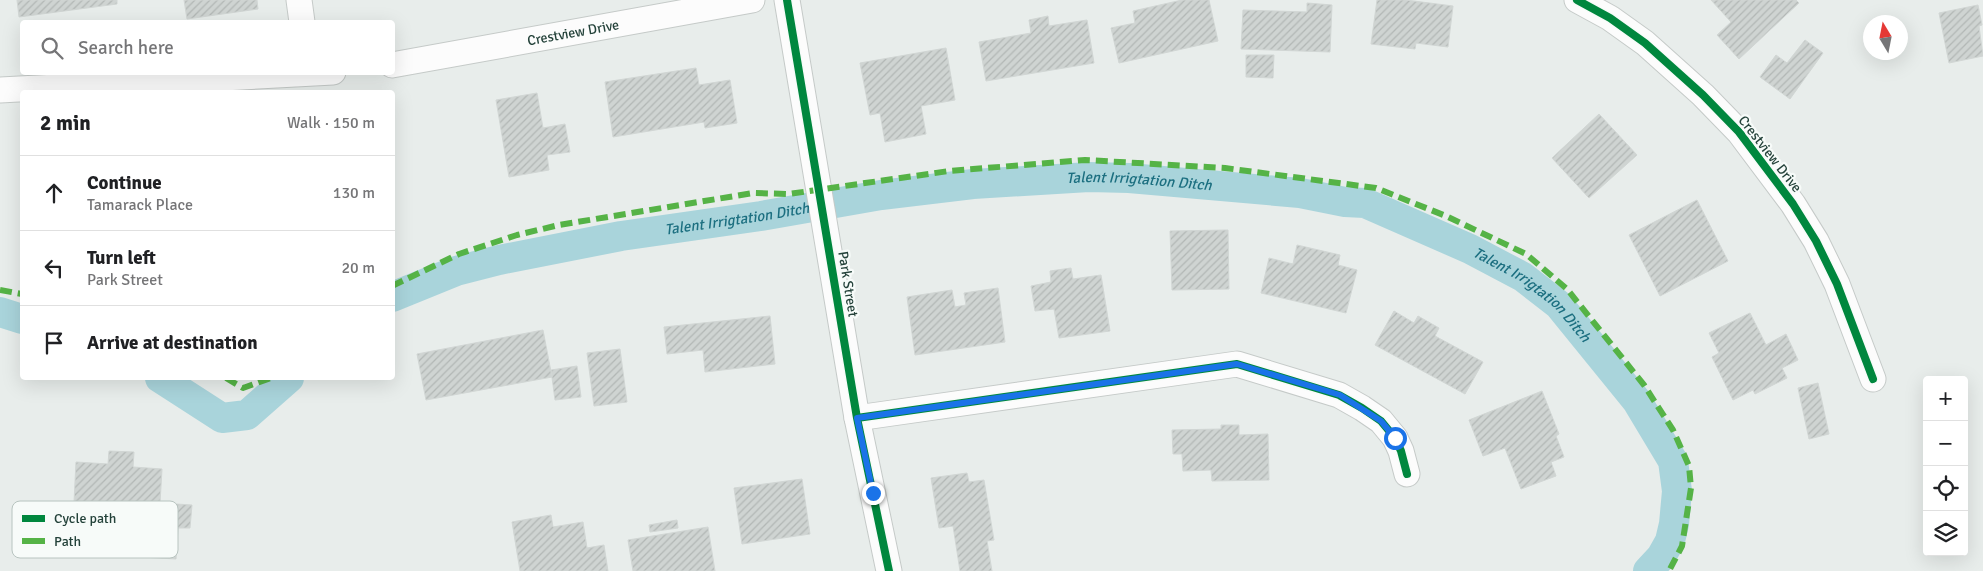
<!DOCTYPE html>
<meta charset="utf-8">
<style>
body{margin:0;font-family:Signika,sans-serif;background:#f6f6f6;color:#202124}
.controls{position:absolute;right:15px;bottom:15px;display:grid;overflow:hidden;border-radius:5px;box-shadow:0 5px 20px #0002}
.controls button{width:45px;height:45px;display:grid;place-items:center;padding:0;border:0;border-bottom:1px solid #e0e0e0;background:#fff;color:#202124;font:25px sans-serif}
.compass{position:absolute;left:1863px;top:15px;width:45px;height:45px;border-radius:50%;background:#fff;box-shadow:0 5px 20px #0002;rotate:350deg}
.stop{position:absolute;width:15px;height:15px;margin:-11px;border:4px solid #1a73e8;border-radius:50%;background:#fff}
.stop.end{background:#1a73e8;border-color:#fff;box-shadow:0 1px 5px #0008}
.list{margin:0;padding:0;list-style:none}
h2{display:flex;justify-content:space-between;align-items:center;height:65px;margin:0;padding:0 20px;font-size:21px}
h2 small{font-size:16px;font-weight:400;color:#757577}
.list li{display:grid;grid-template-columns:32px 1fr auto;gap:15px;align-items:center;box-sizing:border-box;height:75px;padding:0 20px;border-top:1px solid #e0e0e0}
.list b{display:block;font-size:19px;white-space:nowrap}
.list p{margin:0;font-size:16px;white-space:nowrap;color:#757577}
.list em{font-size:16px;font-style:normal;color:#757577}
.icon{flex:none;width:28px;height:28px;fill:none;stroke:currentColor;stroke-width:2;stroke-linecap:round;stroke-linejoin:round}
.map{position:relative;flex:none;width:1983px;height:571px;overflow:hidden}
.search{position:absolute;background:#fff;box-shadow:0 5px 20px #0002;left:20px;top:20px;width:375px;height:55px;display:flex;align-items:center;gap:12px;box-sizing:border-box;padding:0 18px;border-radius:5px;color:#757577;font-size:19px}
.panel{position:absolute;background:#fff;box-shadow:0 5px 20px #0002;left:20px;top:90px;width:375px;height:290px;border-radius:5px}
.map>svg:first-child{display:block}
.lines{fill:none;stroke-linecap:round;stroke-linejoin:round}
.canal{stroke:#a9d4db;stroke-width:30}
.building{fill:url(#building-hatch);stroke:#d1d6d4}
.minor-casing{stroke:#c5cac8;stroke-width:27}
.minor{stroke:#fcfcfc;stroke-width:25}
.quiet{stroke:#55b346;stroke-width:6;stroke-dasharray:12 6;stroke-linecap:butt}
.cycleway-casing{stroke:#f7fbf9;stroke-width:11}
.cycleway{stroke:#00873e;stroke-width:8}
.route{stroke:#1a73e8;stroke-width:6}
.labels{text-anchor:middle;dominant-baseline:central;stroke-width:4.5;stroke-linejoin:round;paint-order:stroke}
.street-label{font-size:14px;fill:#24423a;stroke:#f7fbf9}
.water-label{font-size:15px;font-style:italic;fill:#1c6f80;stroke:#f7fbf9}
.key{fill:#f7fbf9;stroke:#b8c4c0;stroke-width:1}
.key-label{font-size:14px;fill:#24423a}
</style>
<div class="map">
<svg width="1983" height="571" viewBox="0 0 1983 571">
<defs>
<pattern id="building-hatch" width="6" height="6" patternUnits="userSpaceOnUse" patternTransform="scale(1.25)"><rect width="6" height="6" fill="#cfd4d2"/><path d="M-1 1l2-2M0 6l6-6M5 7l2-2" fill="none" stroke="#b2b7b5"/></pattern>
</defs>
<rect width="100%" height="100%" fill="#e8edeb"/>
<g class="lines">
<g class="canal">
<path id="s1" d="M392 297 456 271 499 260 621 236 761 216 881 195 973 184 1089 177 1129 178 1300 193 1345 202 1365 203 1470 249 1523 277 1559 305 1637 401 1673 461 1677 491 1674 524 1670 541 1661 557 1648 571"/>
<path d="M0 312 22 319"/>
<path d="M160 378 222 418 247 415 289 378"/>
</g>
</g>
<path class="building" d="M17 0H117V4L19 17Z
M184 0H257L258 9 187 19Z
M1182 0H1209L1218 41 1119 63 1111 28 1135 23 1133 11Z
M1377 0H1406L1453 6 1448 47 1416 43 1415 49 1371 44Z
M1711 0H1796L1799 3 1739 59 1717 35 1731 22Z
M1307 3 1332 5 1330 52 1241 49 1243 10 1307 12Z
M1978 5 1982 25 1979 26 1983 56 1949 63 1939 13Z
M1048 16 1049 26 1087 20 1094 63 986 81 979 42 1031 33 1029 20Z
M1805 40 1823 53 1790 99 1760 77 1776 55 1787 63Z
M946 48 955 100 921 106 926 134 885 142 880 113 870 115 860 63Z
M1246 55H1274L1273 78 1246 77Z
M696 68 699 85 730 80 737 123 705 128 704 122 613 137 605 82Z
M537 93 543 128 565 124 570 152 547 155 549 170 509 177 496 100Z
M1599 114 1637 155 1589 198 1552 158Z
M1697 200 1728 261 1660 296 1629 235Z
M1228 230 1229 289 1172 290 1170 231Z
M1297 245 1340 255 1338 265 1357 270 1346 313 1261 293 1269 258 1293 264Z
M1071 268 1073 279 1101 275 1110 331 1059 338 1054 309 1035 311 1031 286 1051 282 1050 271Z
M998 288 1005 342 915 355 907 297 952 290 955 307 966 305 964 293Z
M1394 311 1414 323 1418 316 1439 328 1435 336 1483 362 1465 394 1375 345Z
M1750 313 1766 345 1786 334 1798 360 1782 368 1787 378 1755 394 1753 390 1733 400 1712 357 1719 353 1709 333Z
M770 316 775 364 705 372 703 350 667 354 664 327Z
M543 330 552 377 426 400 417 354Z
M620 349 627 402 594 406 587 353Z
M577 366 581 397 555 400 551 370Z
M1818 383 1829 434 1809 439 1798 388Z
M1542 391 1559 434 1556 436 1564 457 1551 462 1556 476 1521 489 1505 448 1483 456 1469 420Z
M1221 425H1239V435L1268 434 1269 480 1212 481 1211 470 1183 471 1182 454H1173L1172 430 1221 429Z
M109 451 134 452 133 467 162 469 160 503 192 505 190 528H178L176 559 141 557 144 515 124 513 123 525 73 522 76 462 108 464Z
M967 473 969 482 984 480 994 540 987 541 992 571H960L953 526 939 528 931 478Z
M802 479 810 534 742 544 734 488Z
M551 515 553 527 583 522 587 548 604 545 608 571H520L512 522Z
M677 520 678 528 650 532 649 525Z
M708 527 715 571H633L628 540Z"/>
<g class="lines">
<defs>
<g id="minor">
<path d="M299 0 302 22"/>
<path d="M787 0 857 418 889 571"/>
<path d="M1577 0 1610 18 1645 43 1703 95 1739 132 1793 204 1816 241 1837 284 1873 379"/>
<path id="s2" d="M392 65 752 0"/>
<path d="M0 90 333 72"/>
<path d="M857 418 1237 364 1339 395 1362 408 1381 421 1395 438 1401 451 1407 474"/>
</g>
</defs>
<use href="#minor" class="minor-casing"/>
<use href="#minor" class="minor"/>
<path class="quiet" d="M392 286 459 254 517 235 559 225 753 193 789 194 949 171 1085 160 1225 168 1376 188 1446 216 1526 254 1567 289 1644 385 1673 430 1689 466 1691 488 1682 546 1669 571
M0 290 22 294
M226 378 243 388 271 378"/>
<defs>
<path id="cycleway" d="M787 0 857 418 889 571
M1577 0 1610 18 1645 43 1703 95 1739 132 1793 204 1816 241 1837 284 1873 379
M857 418 1237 364 1339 395 1362 408 1381 421 1395 438 1401 451 1407 474"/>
</defs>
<use href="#cycleway" class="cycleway-casing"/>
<use href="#cycleway" class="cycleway"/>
</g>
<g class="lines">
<path class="route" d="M873 493 857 418 1237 364 1340 395 1381 421 1395 438"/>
</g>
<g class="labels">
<g class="street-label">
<text stroke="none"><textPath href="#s2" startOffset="184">Crestview Drive</textPath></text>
<text transform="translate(1770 154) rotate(52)">Crestview Drive</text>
<text transform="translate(848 284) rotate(81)">Park Street</text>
</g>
<g class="water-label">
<text stroke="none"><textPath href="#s1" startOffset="760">Talent Irrigtation Ditch</textPath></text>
<text stroke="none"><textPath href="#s1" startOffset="355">Talent Irrigtation Ditch</textPath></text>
<text stroke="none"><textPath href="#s1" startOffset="1180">Talent Irrigtation Ditch</textPath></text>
</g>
</g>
<rect x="12" y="501" width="166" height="57" rx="8" class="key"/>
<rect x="22" y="515" width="23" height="7" fill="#00873e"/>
<rect x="22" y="538" width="23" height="6" fill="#55b346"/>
<g class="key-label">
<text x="54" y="523">Cycle path</text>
<text x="54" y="546">Path</text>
</g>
</svg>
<div class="controls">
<button>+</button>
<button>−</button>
<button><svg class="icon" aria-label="locate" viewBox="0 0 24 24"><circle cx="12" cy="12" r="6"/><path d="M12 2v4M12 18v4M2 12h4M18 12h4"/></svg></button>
<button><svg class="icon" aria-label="layers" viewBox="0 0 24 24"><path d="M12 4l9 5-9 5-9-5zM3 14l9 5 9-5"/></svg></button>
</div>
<svg class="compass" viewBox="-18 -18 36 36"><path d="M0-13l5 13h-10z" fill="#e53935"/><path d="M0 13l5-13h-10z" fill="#757577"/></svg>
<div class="stop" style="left:1395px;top:438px"></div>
<div class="stop end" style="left:873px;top:493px"></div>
<div class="search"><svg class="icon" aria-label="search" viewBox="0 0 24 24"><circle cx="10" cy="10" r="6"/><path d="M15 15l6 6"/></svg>Search here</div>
<section class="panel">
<h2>2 min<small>Walk · 150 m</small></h2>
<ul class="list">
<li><svg class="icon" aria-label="ahead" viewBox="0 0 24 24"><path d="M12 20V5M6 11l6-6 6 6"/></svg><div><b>Continue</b><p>Tamarack Place</p></div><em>130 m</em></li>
<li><svg class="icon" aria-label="left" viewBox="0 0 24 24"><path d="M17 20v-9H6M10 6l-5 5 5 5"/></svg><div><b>Turn left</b><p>Park Street</p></div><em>20 m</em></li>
<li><svg class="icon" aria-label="arrive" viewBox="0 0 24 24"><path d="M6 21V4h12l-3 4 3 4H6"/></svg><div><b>Arrive at destination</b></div></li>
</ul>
</section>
</div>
